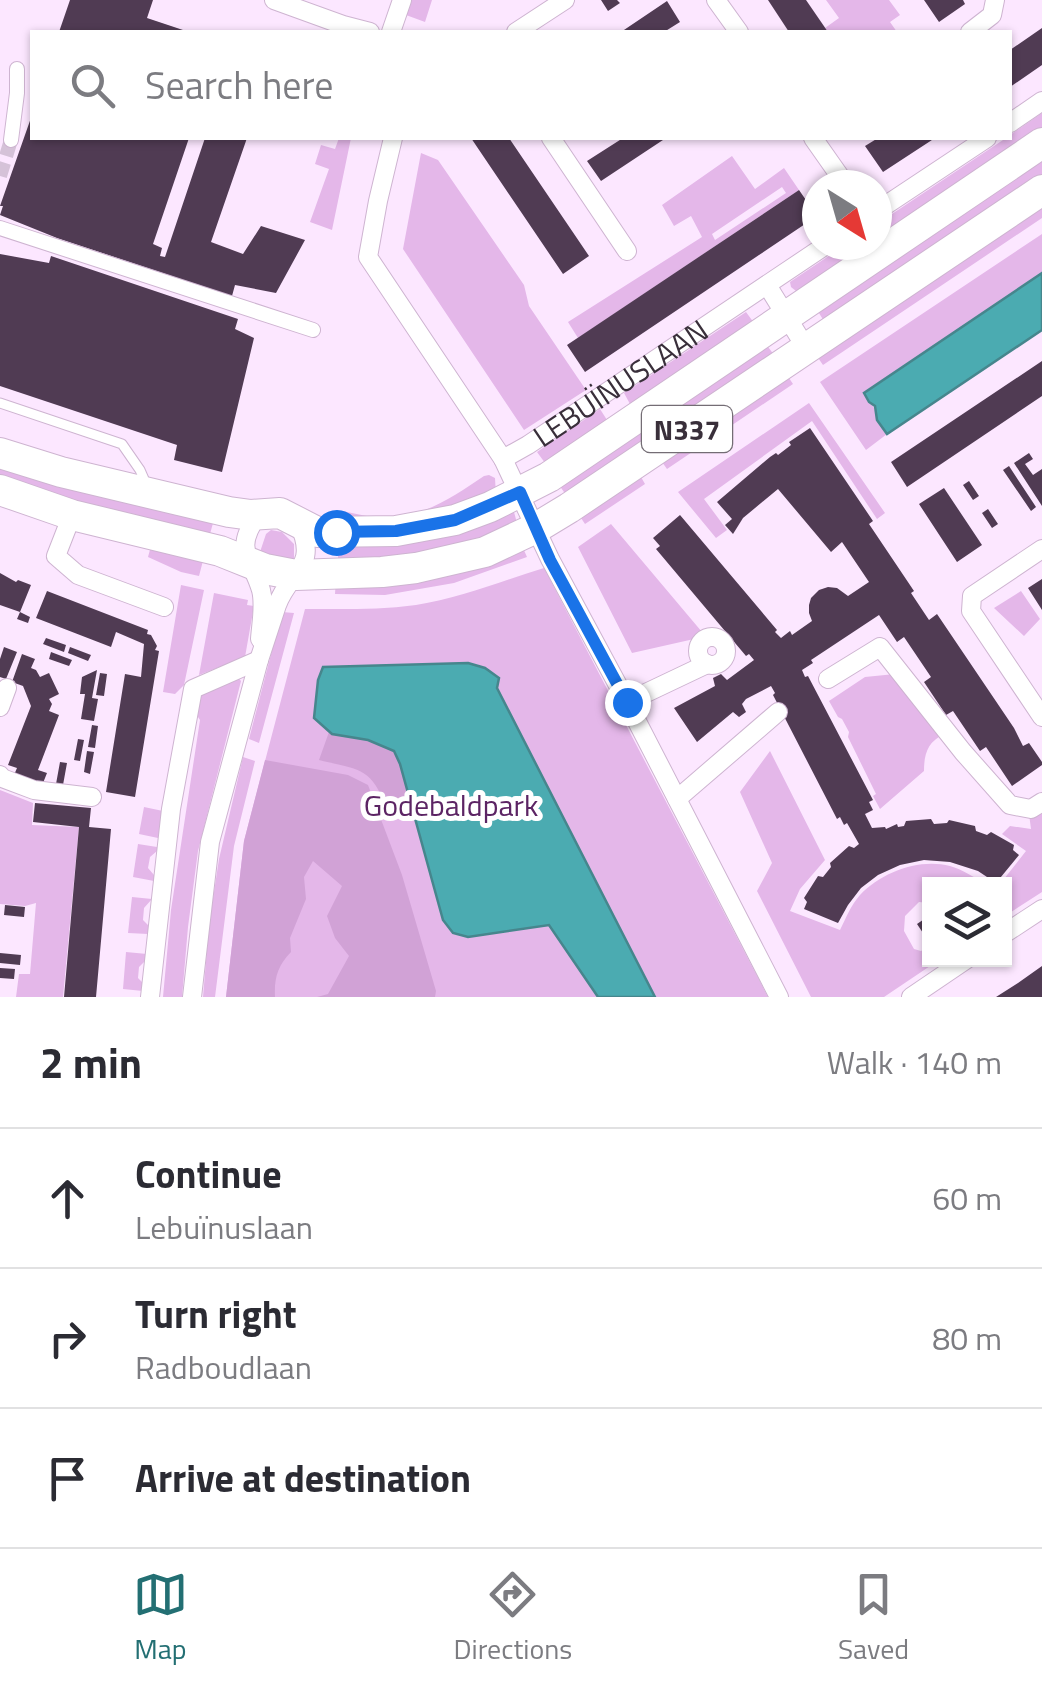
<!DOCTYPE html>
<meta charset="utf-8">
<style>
body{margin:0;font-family:"Titillium Web",sans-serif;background:#f7f7f7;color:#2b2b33}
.controls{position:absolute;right:30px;bottom:30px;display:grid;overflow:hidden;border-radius:0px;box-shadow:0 2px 8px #0004}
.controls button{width:90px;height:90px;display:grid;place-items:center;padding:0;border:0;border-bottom:2px solid #e1e1e2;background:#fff;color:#2b2b33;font:50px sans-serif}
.compass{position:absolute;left:802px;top:170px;width:90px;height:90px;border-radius:50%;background:#fff;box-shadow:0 2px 8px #0004;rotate:143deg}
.stop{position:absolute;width:30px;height:30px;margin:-22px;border:8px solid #1a73e8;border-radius:50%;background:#fff}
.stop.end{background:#1a73e8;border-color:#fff;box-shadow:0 2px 10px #0008}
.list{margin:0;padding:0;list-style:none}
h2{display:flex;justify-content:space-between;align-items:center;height:130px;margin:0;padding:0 40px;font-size:42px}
h2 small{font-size:32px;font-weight:400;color:#7c7c81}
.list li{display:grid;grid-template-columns:65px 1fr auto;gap:30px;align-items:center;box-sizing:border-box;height:140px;padding:0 40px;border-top:2px solid #e1e1e2}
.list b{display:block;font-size:38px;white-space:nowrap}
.list p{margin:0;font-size:32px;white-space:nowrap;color:#7c7c81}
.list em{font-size:32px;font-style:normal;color:#7c7c81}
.icon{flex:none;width:55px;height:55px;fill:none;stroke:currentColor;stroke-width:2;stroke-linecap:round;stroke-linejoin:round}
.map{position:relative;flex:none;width:1042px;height:997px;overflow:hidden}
.search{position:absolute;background:#fff;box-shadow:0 2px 8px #0004;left:30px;right:30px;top:30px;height:110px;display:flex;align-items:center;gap:25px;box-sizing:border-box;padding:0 35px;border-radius:0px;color:#7c7c81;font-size:38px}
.sheet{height:550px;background:#fff}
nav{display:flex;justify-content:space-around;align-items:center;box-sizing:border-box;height:140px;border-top:2px solid #e1e1e2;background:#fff;font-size:28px;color:#7c7c81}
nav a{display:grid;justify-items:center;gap:5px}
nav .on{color:#236f73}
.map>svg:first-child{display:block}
.green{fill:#e4b7e9;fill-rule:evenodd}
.forest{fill:#d1a2d6}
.water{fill:#4babb1;stroke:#46868d;stroke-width:2.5}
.building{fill:#503b53}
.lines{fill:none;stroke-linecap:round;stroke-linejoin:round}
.pedestrian-tunnel{stroke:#d5c2d8;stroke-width:14;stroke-dasharray:14 7;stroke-linecap:butt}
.service-casing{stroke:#ceb4d1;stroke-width:11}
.pedestrian-casing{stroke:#ceb4d1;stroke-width:16}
.minor-casing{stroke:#ceb4d1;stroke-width:20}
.primary-casing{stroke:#ceb4d1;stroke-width:32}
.service{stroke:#fff;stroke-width:9}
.pedestrian{stroke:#fff;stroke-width:14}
.minor{stroke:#fff;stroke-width:18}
.primary{stroke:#fff;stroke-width:30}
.route{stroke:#1a73e8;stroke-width:12}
.labels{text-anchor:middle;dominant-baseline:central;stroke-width:10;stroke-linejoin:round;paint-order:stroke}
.shield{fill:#fff;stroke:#746d75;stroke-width:2.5}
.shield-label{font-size:28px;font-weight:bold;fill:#392f3a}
.street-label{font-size:30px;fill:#392f3a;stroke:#fff}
.park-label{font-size:30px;fill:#5c2464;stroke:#fff}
</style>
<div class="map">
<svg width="1042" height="997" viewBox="0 0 1042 997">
<rect width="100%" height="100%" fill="#fce7ff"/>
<path class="green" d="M411 0H432L425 22 406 15Z
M826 0H889L900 15 890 22 897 32H828L825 28 839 18Z
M1042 113V136L812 291 801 295 791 287 790 282 845 245H877V224L1006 138H1010V135Z
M339 138H351L332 230 310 222 329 169 315 164 321 145 335 149Z
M421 153 438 160 524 285 529 306 586 390 524 430 403 249Z
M1042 153V180L827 326 814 305Z
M732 156 755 189 784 168 799 190 578 338 568 322 702 237 691 216 674 226 662 205ZM782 187 786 193 715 240 712 234Z
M1042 200V218L823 365 814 352Z
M1042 234V273L864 392C876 406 877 420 887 434L866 450 820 382Z
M746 312 757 327 666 380 630 404 624 393Z
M763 340 777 359 569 499 554 478Z
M785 372 793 384 667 469 662 462Z
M809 403 885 513 877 519 812 421 704 499 727 530 716 538 678 492Z
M600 409 607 420 580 447 548 467 537 452Z
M0 463 215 516 208 541 0 485Z
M489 475 495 478 496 495 487 502 414 523 341 527 343 511C356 514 370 517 382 518 421 519 453 497 484 476Z
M641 477 645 484 585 524 577 512Z
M503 509 514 512 517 523 458 550 338 565V537Z
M611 524 702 632 694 639 632 653 578 547Z
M271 530 282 532 294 544V562L259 555 266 534Z
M151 546 205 553 199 576 181 572 148 557Z
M523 548 527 557 454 583 385 595 335 594 336 579Z
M544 568 768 997H226L244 841 305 609C342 609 379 610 416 605 460 598 501 581 544 568Z
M181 585 204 590 184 685 175 694 163 692Z
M1021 591 1040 619 1024 636 994 608Z
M214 593 248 600 247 605 254 606 245 657 199 675Z
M282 612 294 613 259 743 249 739Z
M235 674 241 681 198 851 188 927 182 997H163L171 910 200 720 194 711 199 696Z
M895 674 944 734C928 742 924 753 924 771L880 809 873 796 876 794 848 737 849 732 842 719 838 717 829 701 865 677Z
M770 751 825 860 800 889 790 911 840 930C846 918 851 905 860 895 882 872 919 858 950 866 962 869 975 878 986 884H930L929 903 919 902 905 916 904 931 914 949 921 951 929 946 930 959 939 960 884 997H811L757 891 772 863 740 792Z
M243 757 255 761 234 846 215 997H203L209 925 219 859Z
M0 790 33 803 32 825 79 827 63 997H16L19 974H30L36 903 25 906 0 904Z
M144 807 163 811 158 838 139 834Z
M1042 810V892L1005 916 1004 884H1000L1026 851 1002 834 1010 826 1031 829 1029 814Z
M138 844 157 847V851L150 857 148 868 154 875V881L133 877Z
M132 897 152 899 144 908 143 920 149 926 148 934 128 933Z
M126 952 147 954 146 960 139 967 138 978 144 984 143 991 123 989Z"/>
<path class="forest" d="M329 732 332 734 368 740 394 751 400 764 412 805 387 808C370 767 361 770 319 760Z
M265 760 348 775 368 785 402 875 436 991 435 997H317L328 994 349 956 335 938 327 916 342 886 313 861 304 877 306 899 290 938 291 952C278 965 274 978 275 997H226L244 841Z"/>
<path class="water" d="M1042 273V330L887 434 877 420 875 406 869 402 864 393Z
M468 663 485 668 499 678 497 688 655 997H598L549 925 468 937 453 933 443 920 400 764 394 751 368 740 332 734 314 718 318 680 323 667Z"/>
<path class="building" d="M70 0H153L147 18 189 32H59Z
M601 0H617L620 3 608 11Z
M768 0H806L828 32H789Z
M924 0H963L965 4 939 22Z
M667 1 680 22 664 32H621Z
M1042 28V65L1010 87V50Z
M32 115V138H189L153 244 162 248 160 256 165 257 205 138H247L211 242 243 254 261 226 305 240 276 293 235 285 232 296 57 238 0 215 3 206H0Z
M471 138H509L589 256 563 274Z
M623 138H666L601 181 587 161Z
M878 138H935L883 172 865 146Z
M799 190 817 216 585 372 567 345Z
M0 254 49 263 51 256 238 319 235 329 254 338 222 472 174 460 177 445 0 386Z
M1042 361V396L907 487 891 462Z
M810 428 873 521 869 524 914 591 911 593 929 620 937 614 1014 728 1023 746 1029 743 1042 762V765L1012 786 986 747 980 751 953 711 946 715 924 682 931 677 904 637 897 642 879 615 811 660 813 663 802 670 805 677 808 676 873 800 869 802 873 810 865 814 872 828 885 827 886 829 897 824 898 827 904 826 906 821 931 819 934 824 947 823 949 820 975 826 976 831 987 835 991 832 1014 845 1013 850 1019 855 996 883 978 871 950 862 924 860 900 865 878 875 861 888 848 905 838 923 804 909 807 902 804 898 818 876 823 877 831 867 830 863 849 846 854 848 859 844 847 823 844 825 840 817 837 819 773 695 775 693 771 686 746 699 742 704 746 712 739 717 733 712 697 742 674 708 715 686 713 678 721 674 727 680 754 660 749 654 746 656 656 549 660 546 653 538 680 515 777 630 775 632 781 638 790 631 792 635 812 621 809 613V605L811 598 819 590 828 587 837 588 848 596 869 582 842 542 831 552 778 489 743 518 733 534 725 525 732 519 717 502 770 457 776 453 778 455 791 445 789 442Z
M1029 453 1033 459 1025 464 1033 475 1042 469V506L1014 463Z
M1009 466 1036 507 1031 511 1003 470Z
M969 481 979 496 973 500 963 485Z
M944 488 982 545 957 562 919 504Z
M988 509 998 524 992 528 982 513Z
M0 573 16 582 18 580 31 585 20 612 30 617 28 623 17 619 20 612 0 605Z
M1042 579V610L1028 588Z
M47 591 148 630 147 634 151 635 157 646 155 650 159 651 135 797 106 792 125 674 141 677 144 644 116 632 111 647 36 618Z
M46 638 66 645 64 652 43 644Z
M4 647 17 652 6 679 0 677V659Z
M70 647 91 655 88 661 68 653Z
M51 652 72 660 69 666 49 659Z
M22 654 35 659 31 668 36 670 40 677 49 673 59 694 49 699 52 704 49 711 59 715 38 770 47 773 43 783 30 782 14 775 17 768 8 765 31 706 23 686 12 682Z
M97 670 92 698 98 699 94 721 81 719 85 694H80L82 677Z
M100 673 107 674 104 696 96 695Z
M92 725 98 726 95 748 88 747Z
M78 739 84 740 80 761 74 760Z
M87 751 94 752 90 774 84 772Z
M60 762 67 763 63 785 56 784Z
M35 803 91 808 89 827 111 829 96 997H64L79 827 33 822Z
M5 905 25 907 24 917 4 915Z
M930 915V933L925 936 917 924Z
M0 953 21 955 20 965 0 963Z
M1042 966V997H996L1018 983Z
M0 968 15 969 14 979 0 978Z"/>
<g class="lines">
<path class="pedestrian-tunnel" d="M0 176 11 140"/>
<defs>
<path id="service" d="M0 403 122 444 140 470 147 486"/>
<path id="pedestrian" d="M11 140 17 93V69
M0 228 313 330"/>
<g id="minor">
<path d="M274 0 343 25 370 32"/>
<path d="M716 0 739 32"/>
<path d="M391 32 402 0"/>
<path d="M516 32 565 0"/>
<path d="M970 32 992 15 995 0"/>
<path d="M1010 123 1042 101"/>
<path d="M393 138 378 201 368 257 503 459 550 559 627 702 779 997"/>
<path d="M551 138 627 251"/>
<path d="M813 138 846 185"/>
<path d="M877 211 987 138"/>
<path d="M767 285 806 348"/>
<path id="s1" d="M503 459 528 445 826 245"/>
<path d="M72 515 56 556 78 575 164 607"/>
<path d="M258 515C233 550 251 557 261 590 265 605 261 624 260 639"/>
<path d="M1042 549 972 596 971 611 1042 717"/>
<circle cx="712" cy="651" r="14"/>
<path d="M828 679 880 647 963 752 1010 805 1031 809 1042 802"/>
<path d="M627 702 707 664"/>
<path d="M0 707 7 688"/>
<path d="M0 775 2 778 34 790 92 797"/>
<path d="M677 799 778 712"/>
<path d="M1004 934 1042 909"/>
<path d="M150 997 171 809 193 689 259 660"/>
<path d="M192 997 210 842 259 660 277 605C290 570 319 568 299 524"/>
<path d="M911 997 967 959"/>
</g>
<path id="primary" d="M0 453 61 472 229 512 251 515 280 513 317 532 396 531 455 520 490 507 549 477 1042 143
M0 490 72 515 220 551 265 569 296 575 382 572 416 568 485 552 536 528 569 508 1042 190"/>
</defs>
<use href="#service" class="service-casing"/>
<use href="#pedestrian" class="pedestrian-casing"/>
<use href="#minor" class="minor-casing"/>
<use href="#primary" class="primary-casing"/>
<use href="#service" class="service"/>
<use href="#pedestrian" class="pedestrian"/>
<use href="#minor" class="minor"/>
<use href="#primary" class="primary"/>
</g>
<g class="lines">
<path class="route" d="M336 532 396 531 455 520 520 492 550 560 627 702"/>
</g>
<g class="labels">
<rect class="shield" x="642" y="406" width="90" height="46" rx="8"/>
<g class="shield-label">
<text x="687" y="429">N337</text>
</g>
<g class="street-label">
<text stroke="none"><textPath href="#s1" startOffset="140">LEBUÏNUSLAAN</textPath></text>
</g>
<g class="park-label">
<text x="451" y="805">Godebaldpark</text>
</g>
</g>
</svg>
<div class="controls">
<button><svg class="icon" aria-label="layers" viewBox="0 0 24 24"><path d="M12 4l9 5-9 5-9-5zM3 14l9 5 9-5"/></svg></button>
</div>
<svg class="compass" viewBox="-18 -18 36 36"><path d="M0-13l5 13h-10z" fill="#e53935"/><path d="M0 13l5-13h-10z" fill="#7c7c81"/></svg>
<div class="stop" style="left:336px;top:532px"></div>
<div class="stop end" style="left:627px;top:702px"></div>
<div class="search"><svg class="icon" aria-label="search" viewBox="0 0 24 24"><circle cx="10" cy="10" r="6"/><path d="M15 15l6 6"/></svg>Search here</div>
</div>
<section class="sheet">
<h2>2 min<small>Walk · 140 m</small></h2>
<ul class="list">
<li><svg class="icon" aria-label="ahead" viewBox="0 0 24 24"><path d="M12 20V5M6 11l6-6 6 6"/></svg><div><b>Continue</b><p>Lebuïnuslaan</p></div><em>60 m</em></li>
<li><svg class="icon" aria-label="right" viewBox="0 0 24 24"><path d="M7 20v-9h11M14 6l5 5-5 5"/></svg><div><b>Turn right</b><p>Radboudlaan</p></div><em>80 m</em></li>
<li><svg class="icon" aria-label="arrive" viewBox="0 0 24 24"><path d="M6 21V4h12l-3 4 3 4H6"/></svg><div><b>Arrive at destination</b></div></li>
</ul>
</section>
<nav>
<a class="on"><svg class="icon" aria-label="map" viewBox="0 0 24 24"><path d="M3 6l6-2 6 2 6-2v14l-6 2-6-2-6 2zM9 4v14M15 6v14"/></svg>Map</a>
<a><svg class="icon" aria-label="directions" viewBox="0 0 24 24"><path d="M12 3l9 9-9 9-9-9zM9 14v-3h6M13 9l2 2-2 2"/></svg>Directions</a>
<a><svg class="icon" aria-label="saved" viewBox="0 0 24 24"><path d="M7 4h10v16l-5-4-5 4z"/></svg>Saved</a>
</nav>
